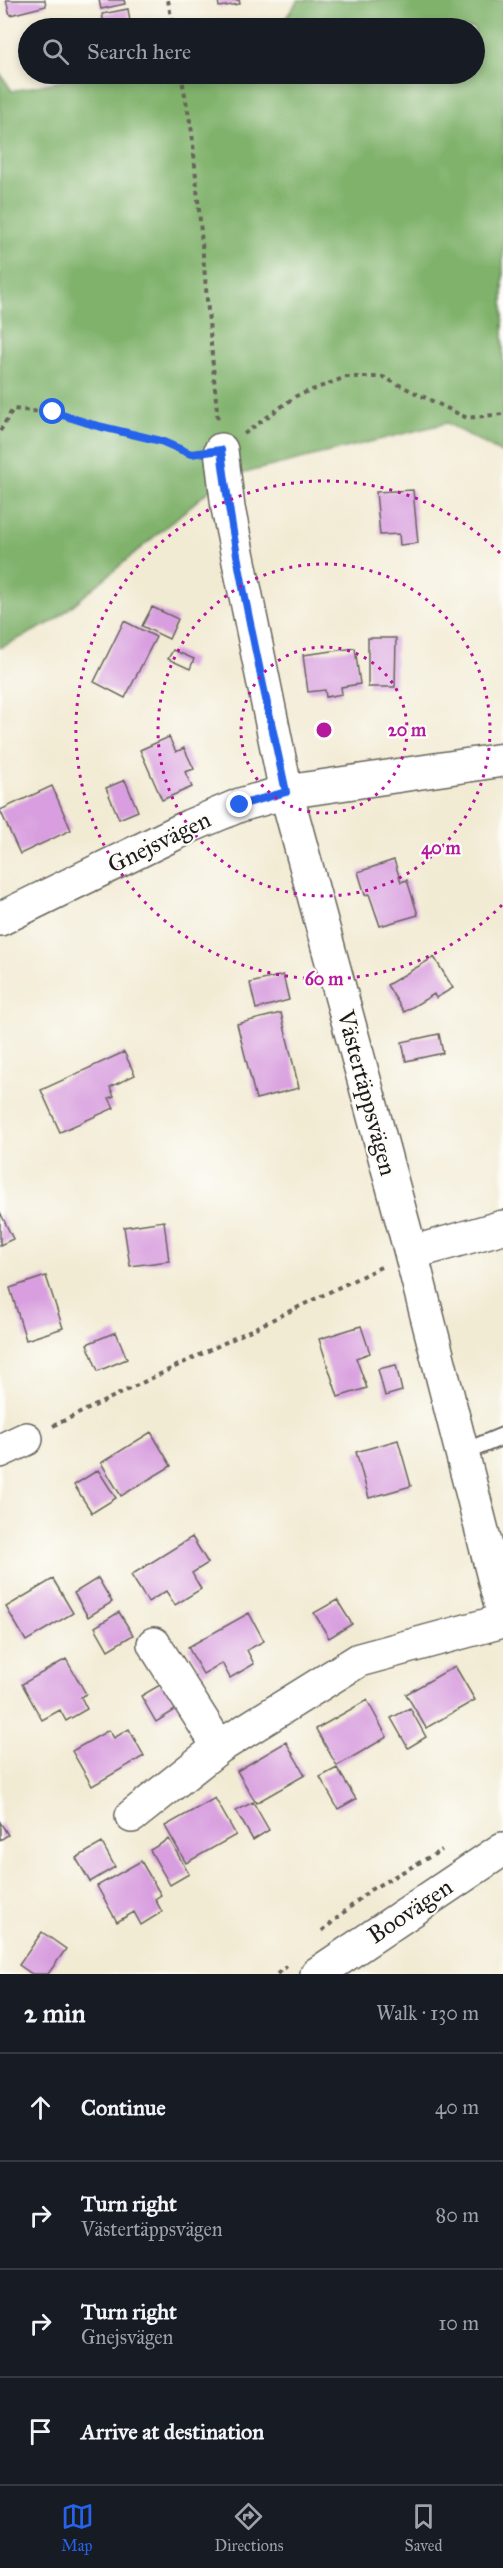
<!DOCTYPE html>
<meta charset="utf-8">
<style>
body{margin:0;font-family:"IM FELL Great Primer",serif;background:#20242c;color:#f1f3f6}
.stop{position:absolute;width:18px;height:18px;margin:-14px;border:4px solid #2563eb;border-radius:50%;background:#fff}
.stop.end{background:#2563eb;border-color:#fff;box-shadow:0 2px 6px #0008}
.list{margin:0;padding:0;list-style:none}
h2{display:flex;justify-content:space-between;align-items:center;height:78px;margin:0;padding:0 24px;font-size:26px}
h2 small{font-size:20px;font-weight:400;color:#9ea1a6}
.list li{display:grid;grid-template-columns:39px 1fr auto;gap:18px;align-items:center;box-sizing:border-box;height:108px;padding:0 24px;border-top:2px solid #363941}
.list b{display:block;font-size:22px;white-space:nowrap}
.list p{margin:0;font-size:20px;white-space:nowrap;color:#9ea1a6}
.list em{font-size:20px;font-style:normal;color:#9ea1a6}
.icon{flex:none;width:33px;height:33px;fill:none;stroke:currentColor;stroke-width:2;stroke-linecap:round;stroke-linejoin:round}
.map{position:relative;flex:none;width:503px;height:1974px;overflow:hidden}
.search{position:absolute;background:#171b24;box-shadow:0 3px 9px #0003;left:18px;right:18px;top:18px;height:66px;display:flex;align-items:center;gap:15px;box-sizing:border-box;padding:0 21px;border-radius:33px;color:#9ea1a6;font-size:22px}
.sheet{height:510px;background:#171b24}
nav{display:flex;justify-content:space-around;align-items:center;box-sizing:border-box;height:84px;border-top:2px solid #363941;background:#171b24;font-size:16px;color:#9ea1a6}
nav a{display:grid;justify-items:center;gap:3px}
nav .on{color:#2563eb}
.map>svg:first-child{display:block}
.forest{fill:#80b26c;stroke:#4e6744;stroke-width:1.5}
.building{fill:#d89edf}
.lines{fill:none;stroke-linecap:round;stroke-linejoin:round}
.lane-casing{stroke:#67645c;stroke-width:20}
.street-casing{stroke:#67645c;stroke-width:36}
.secondary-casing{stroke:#67645c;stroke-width:36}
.path{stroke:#67645c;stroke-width:4;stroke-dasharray:4.5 4.5;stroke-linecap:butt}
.lane{stroke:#fff;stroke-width:16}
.street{stroke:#fff;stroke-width:33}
.secondary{stroke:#fff;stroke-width:33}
.route{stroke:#2563eb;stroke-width:8}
.ring{fill:none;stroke:#b5179e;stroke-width:3;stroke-dasharray:3 6}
.labels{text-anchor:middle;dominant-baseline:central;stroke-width:4.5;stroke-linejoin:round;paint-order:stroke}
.street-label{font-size:24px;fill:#1c1c1c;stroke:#fdfcf7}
.centre{fill:#b5179e;stroke:#fdfcf7;stroke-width:3}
.ring-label{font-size:18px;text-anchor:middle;font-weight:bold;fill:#b5179e;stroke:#fdfcf7;stroke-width:4.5;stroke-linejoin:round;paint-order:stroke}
</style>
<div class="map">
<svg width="503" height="1974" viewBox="0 0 503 1974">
<rect width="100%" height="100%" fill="#fdfcf7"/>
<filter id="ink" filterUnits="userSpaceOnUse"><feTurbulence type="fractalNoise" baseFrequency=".0167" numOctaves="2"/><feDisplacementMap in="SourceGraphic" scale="12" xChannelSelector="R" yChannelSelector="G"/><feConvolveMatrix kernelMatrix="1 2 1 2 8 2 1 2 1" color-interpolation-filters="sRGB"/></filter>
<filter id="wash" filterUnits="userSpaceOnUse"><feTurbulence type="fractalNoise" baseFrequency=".008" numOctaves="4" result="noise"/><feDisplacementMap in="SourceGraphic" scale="24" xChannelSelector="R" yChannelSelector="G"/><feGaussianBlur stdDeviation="1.35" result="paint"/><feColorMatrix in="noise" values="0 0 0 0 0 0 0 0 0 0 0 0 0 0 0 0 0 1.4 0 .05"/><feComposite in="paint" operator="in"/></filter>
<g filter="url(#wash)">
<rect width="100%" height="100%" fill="#f2ebd4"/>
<path class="forest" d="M298 0H503V454L447 423 224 478 54 621 0 648V73L12 91 96 74H474V28H279Z"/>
<g id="blocks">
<path class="building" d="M6 0H45L46 6 10 15Z
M99 0H124L125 4 101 9Z
M218 0H239L240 4 219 7Z
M128 9 131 28H105L102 14Z
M413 490 418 543 400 545 399 534 380 535 376 492Z
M152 607 178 619 169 639 142 626Z
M124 621 156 637 125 698 94 682Z
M368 638H396L395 687H368Z
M355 648 360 684 341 687 342 694 326 697 325 690 308 692 303 655Z
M173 650 194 659 190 669 168 659Z
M169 737 176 752 184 748 194 769 185 772 192 787 162 800 140 750Z
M125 780 138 811 119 819 106 788Z
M52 786 71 830 20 854 0 810Z
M394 860 401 882 407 880 418 915 380 926 369 894 365 895 358 872Z
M434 957 453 988 436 998 434 994 404 1012 387 985Z
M283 975 289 1000 256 1009 250 983Z
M281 1013 299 1088 256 1099 237 1024Z
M439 1034 443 1053 406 1061 402 1042Z
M124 1052 135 1075 110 1087 114 1096 109 1098 114 1108 60 1132 41 1090Z
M0 1212 13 1239 0 1245Z
M164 1221 169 1261 130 1266 124 1227Z
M46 1276 63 1328 26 1340 10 1288Z
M361 1326 370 1353 356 1358 367 1388 338 1397 319 1339Z
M116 1332 127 1359 98 1371 87 1344Z
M396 1365 402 1391 385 1396 378 1369Z
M151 1432 171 1466 121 1496 101 1463Z
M398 1440 411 1486 369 1498 356 1452Z
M98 1470 116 1498 92 1513 74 1485Z
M192 1537 208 1563 192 1573 201 1589 175 1605 166 1591 148 1602 131 1575Z
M98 1578 112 1602 88 1617 74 1593Z
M53 1579 73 1613 26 1641 6 1607Z
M337 1600 352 1624 329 1638 314 1613Z
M119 1612 133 1635 108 1650 95 1627Z
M249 1613 264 1641 247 1650 254 1664 230 1678 222 1663 203 1674 188 1647Z
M66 1659 86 1694 81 1697 87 1709 66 1721 60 1710 42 1720 22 1684Z
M455 1666 475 1700 426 1728 406 1694Z
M165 1682 180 1707 156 1722 141 1696Z
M367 1700 387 1737 337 1766 316 1729Z
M410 1708 426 1737 408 1748 391 1718Z
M129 1729 144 1756 92 1786 72 1751 109 1730 114 1738Z
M286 1742 305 1775 256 1803 237 1771Z
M337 1768 356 1799 338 1809 320 1777Z
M215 1798 236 1835 186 1863 165 1826Z
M253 1802 269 1830 253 1840 236 1811Z
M0 1822 8 1835 0 1840Z
M169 1839 189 1874 170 1885 150 1850Z
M102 1843 115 1867 90 1882 76 1858Z
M141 1861 161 1895 155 1899 162 1912 141 1925 134 1912 117 1922 97 1886Z
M42 1932 66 1949 48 1974H32L19 1965Z"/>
</g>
</g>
<g filter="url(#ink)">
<use href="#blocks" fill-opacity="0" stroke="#67645c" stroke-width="1.5"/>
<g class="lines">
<defs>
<path id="lane" d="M462 1453 503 1436"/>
<path id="street" d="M221 450 228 508 286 792 411 1253 503 1613
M0 919 190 826 240 805 286 792 503 760
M411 1253 503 1227
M0 1451 26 1439
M154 1644 219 1747
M132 1816 219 1747 359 1660 503 1621"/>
<path id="secondary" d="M317 1974 503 1849"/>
</defs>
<use href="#lane" class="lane-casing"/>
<use href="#street" class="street-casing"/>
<use href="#secondary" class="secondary-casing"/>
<path class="path" d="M168 0 173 28
M181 74 192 132 218 422
M0 431 13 409 53 413 94 425 161 441 191 454
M244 434 296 396 346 377H383L467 418 503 414
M53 1426 383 1266
M322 1931 370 1890 442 1850
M277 1974 287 1966"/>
<use href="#lane" class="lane"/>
<use href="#street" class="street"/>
<use href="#secondary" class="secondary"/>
</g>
</g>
<g class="lines" filter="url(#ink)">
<path class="route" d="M53 412 94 425 161 441 191 454 221 450C235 565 262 679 286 792L240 805"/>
</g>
<g class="ring">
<circle cx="324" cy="730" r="83"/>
<circle cx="324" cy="730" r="166"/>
<path d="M502 905A249 249 0 1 1 502 555"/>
</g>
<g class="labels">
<g class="street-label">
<text transform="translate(159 842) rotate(-26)">Gnejsvägen</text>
<text transform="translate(367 1093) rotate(75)">Västertäppsvägen</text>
<text transform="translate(410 1911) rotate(-34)">Boovägen</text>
</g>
</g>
<circle cx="324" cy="730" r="9" class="centre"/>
<g class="ring-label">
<text x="407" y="736">20 m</text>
<text x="441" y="854">40 m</text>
<text x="324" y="985">60 m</text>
</g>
</svg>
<div class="stop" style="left:53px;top:412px"></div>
<div class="stop end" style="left:240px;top:805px"></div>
<div class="search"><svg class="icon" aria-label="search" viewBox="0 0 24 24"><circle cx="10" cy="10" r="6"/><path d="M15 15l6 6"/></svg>Search here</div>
</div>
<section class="sheet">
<h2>2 min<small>Walk · 130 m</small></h2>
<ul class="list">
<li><svg class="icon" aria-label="ahead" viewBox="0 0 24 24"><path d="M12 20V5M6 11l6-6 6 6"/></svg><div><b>Continue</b></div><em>40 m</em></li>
<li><svg class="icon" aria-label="right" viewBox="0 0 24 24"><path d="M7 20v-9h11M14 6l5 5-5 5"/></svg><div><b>Turn right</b><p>Västertäppsvägen</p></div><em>80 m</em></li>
<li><svg class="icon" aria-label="right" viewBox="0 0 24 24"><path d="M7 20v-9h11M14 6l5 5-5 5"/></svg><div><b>Turn right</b><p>Gnejsvägen</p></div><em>10 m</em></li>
<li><svg class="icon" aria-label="arrive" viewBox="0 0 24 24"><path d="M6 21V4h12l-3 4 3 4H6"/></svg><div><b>Arrive at destination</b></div></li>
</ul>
</section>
<nav>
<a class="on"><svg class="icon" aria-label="map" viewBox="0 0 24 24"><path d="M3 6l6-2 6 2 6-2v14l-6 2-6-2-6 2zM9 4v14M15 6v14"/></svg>Map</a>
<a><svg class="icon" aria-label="directions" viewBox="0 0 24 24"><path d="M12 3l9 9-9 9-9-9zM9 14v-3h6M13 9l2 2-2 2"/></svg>Directions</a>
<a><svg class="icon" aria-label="saved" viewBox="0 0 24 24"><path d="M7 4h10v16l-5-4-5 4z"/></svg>Saved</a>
</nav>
